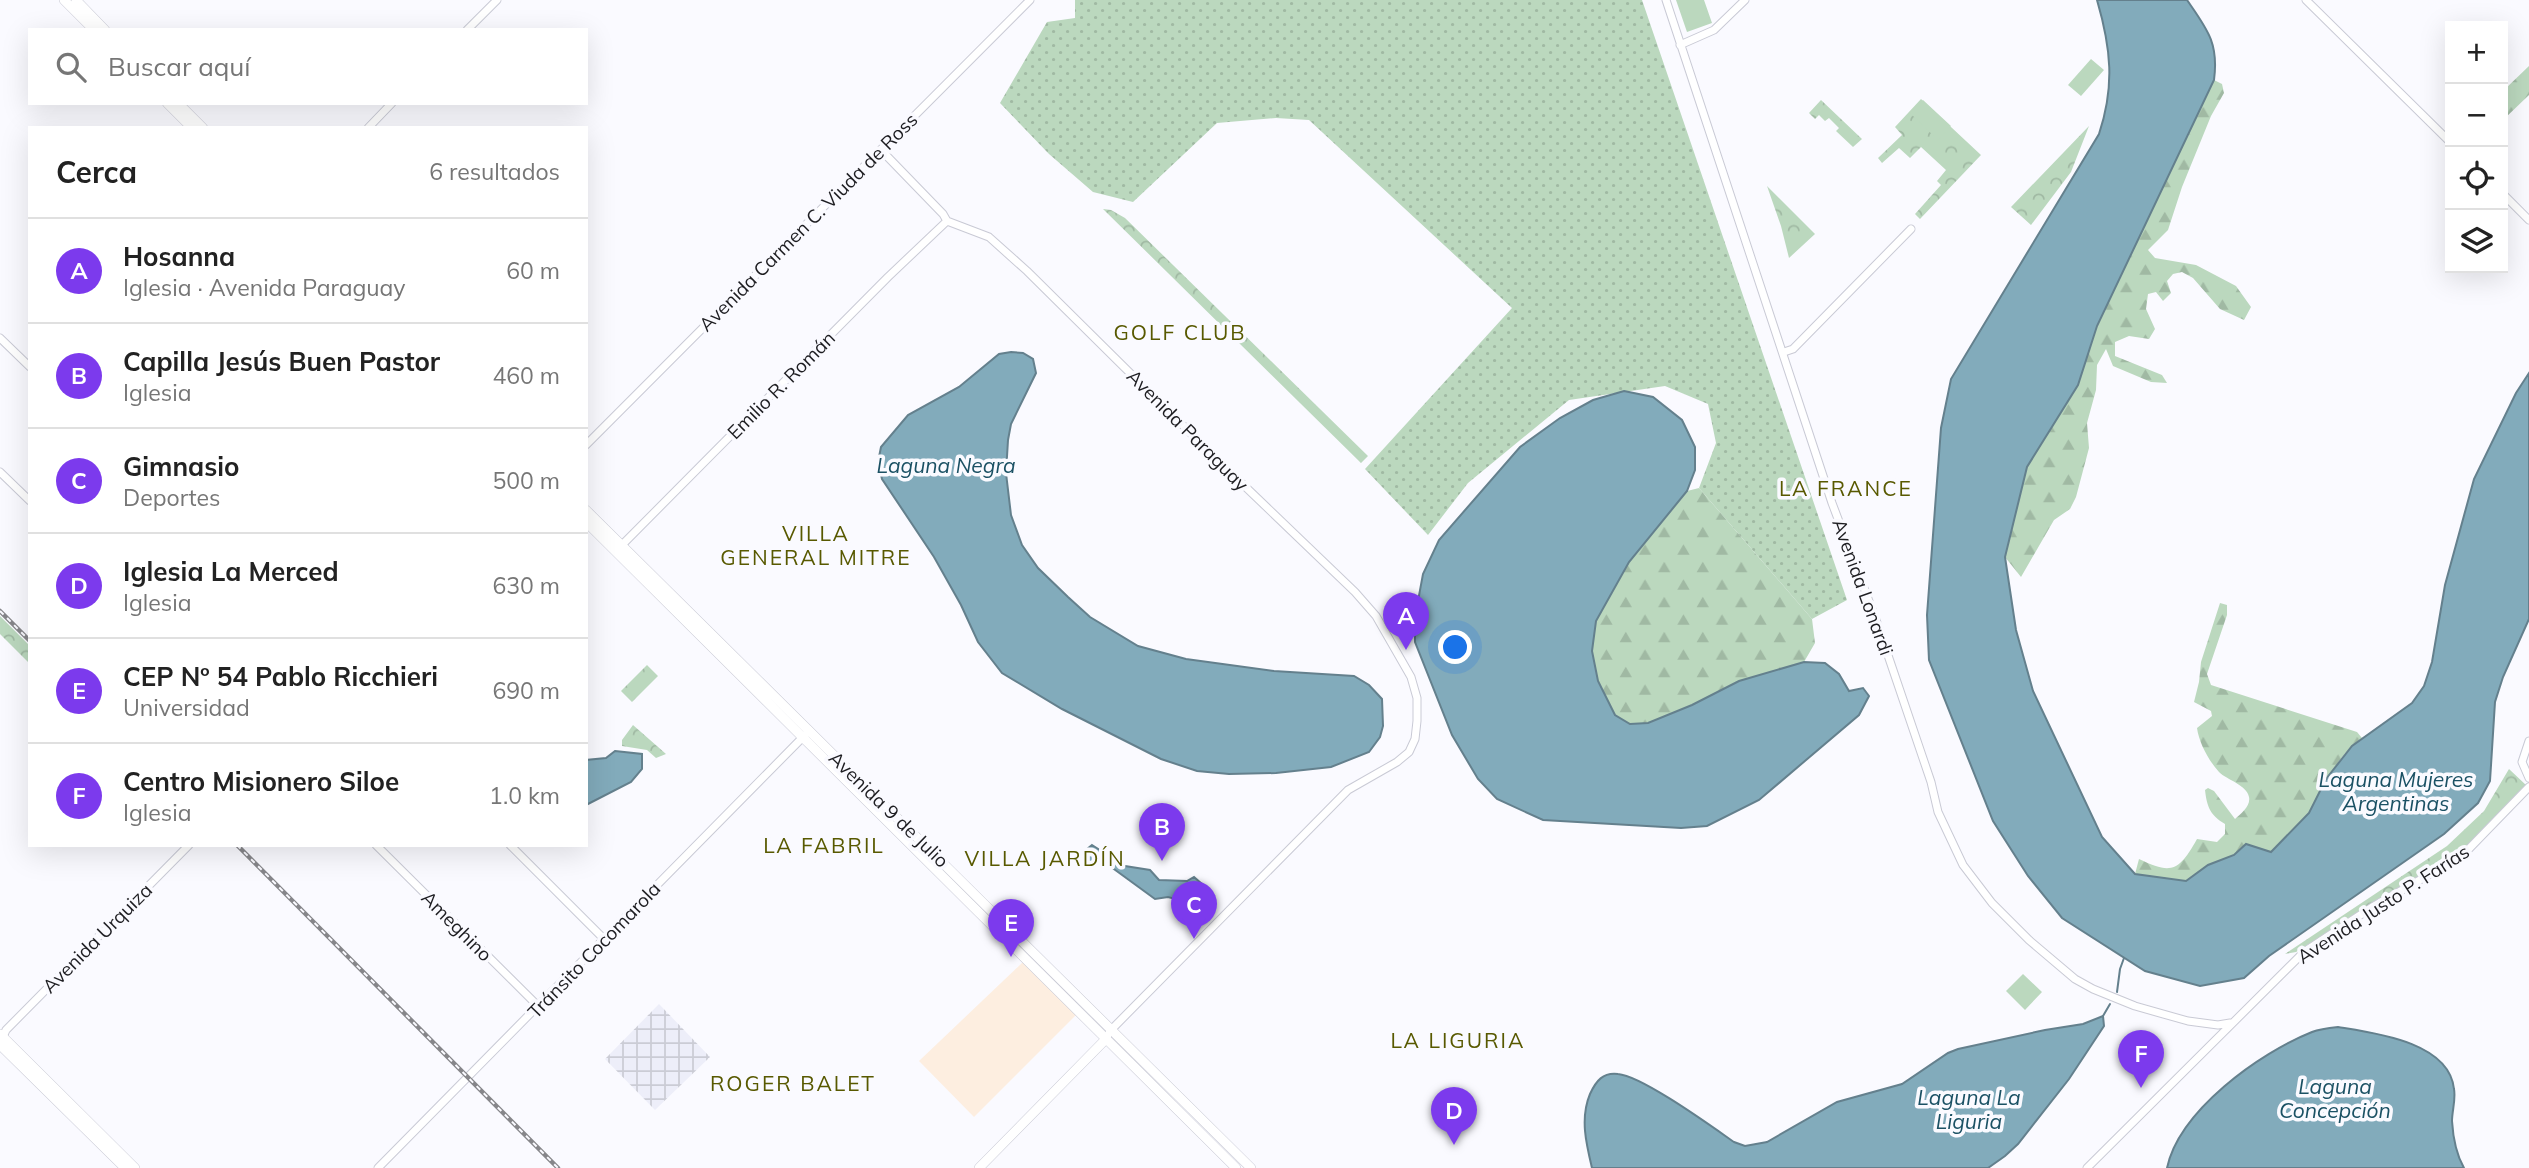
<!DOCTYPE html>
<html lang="es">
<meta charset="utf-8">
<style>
body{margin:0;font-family:Mulish,sans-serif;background:#f6f6f6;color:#222}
.controls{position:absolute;right:21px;top:21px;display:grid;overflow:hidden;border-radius:0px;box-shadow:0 7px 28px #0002}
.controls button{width:63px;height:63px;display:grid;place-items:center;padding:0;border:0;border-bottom:2px solid #e0e0e0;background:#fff;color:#222;font:35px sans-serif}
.you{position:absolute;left:1456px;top:648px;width:24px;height:24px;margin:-18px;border:5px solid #fff;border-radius:50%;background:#1a73e8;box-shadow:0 0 0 10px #1a73e833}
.badge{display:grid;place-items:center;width:46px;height:46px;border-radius:50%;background:#7c3aed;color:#fff;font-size:23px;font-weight:700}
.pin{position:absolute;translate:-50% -58px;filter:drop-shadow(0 2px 4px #0008)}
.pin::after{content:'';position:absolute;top:37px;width:24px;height:21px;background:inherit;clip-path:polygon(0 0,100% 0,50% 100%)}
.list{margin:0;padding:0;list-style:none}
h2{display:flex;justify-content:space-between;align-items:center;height:91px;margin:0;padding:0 28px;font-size:30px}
h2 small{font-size:23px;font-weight:400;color:#767676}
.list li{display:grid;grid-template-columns:46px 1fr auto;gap:21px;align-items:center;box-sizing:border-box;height:105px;padding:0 28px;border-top:2px solid #e0e0e0}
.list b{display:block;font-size:26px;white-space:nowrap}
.list p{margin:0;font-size:23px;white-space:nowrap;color:#767676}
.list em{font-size:23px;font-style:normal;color:#767676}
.icon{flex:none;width:38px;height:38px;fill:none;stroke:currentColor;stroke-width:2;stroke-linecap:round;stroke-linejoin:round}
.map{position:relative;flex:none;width:2529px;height:1168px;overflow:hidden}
.search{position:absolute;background:#fff;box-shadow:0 7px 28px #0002;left:28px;top:28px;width:560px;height:77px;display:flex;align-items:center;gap:18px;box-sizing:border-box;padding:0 24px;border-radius:0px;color:#767676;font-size:26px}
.panel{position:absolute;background:#fff;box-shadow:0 7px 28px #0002;left:28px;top:126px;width:560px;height:721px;border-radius:0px}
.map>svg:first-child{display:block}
.industrial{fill:url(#industrial-grid)}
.education{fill:#fdeee0}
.grass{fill:url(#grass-dots)}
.forest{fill:url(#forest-firs)}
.park{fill:url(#park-crowns)}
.pitch{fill:#bbd8be}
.water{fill:#82abbb;stroke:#64808d;stroke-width:2}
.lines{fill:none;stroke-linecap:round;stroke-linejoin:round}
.stream{stroke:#64808d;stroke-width:2}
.minor-casing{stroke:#c9cad5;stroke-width:9}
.major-casing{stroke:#c9cad5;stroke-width:10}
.minor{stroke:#fff;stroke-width:7}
.major{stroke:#fff;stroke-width:9}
.rail-casing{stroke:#86868a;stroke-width:4.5}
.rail{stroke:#fafaff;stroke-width:2;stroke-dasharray:5;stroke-linecap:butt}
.labels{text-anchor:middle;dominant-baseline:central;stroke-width:7;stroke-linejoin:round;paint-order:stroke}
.street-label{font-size:19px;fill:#1d1d21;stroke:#fafaff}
.neighbourhood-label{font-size:21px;letter-spacing:2px;fill:#585900;stroke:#fafaff}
.water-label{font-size:21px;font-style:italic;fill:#1b5164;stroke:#fafaff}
</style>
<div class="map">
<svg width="2529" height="1168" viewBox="0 0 2529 1168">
<defs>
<pattern id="industrial-grid" width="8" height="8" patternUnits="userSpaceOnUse" patternTransform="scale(1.75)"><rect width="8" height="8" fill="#edeef9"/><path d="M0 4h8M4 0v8" fill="none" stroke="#cbccd5"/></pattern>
<pattern id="grass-dots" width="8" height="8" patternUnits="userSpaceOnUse" patternTransform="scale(1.75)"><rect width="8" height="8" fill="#bbd8be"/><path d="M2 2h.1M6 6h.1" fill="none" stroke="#a0b9a3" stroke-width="1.8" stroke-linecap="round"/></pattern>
<pattern id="forest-firs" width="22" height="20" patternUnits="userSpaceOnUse" patternTransform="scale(1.75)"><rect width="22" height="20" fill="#bbd8be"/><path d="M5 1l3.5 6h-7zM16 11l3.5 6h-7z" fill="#a0b9a3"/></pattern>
<pattern id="park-crowns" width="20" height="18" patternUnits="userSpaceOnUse" patternTransform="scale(1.75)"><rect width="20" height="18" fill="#bbd8be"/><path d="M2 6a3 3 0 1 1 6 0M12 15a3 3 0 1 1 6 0" fill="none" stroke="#a0b9a3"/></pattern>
</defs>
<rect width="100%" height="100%" fill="#fafaff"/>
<path class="industrial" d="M659 1004 710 1057 655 1110 605 1059Z"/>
<path class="education" d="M1023 962 1076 1015 974 1117 919 1061Z"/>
<path class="grass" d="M1075 0H1642L1847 600 1812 619 1699 488 1716 443 1708 404 1665 386 1569 400 1468 483 1428 535 1365 469 1512 308 1309 120 1276 118 1217 123 1133 202 1093 192 1049 154 1000 103 1047 22 1075 18Z"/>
<path class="forest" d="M2529 66V95L2503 120V91Z
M2214 80 2222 84 2224 93 2211 116 2182 187 2168 230 2148 250 2155 258 2196 265 2236 286 2251 307 2244 320 2220 309 2193 278 2182 272 2173 274 2167 281 2171 293 2163 301 2156 292 2148 294 2146 309 2155 329 2149 339 2129 336 2115 342V356L2162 375 2167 383 2151 382 2113 366 2106 349 2097 365 2096 390 2087 423 2089 448 2076 497 2070 509 2054 520 2021 577 2005 557 2027 467 2078 385 2097 326Z
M1699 488 1812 619 1815 643 1804 662 1739 681 1692 705 1648 723 1630 724 1615 715 1598 681 1592 651 1596 621 1629 562 1687 491Z
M2220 603 2227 605V615L2207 674 2211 685 2357 732 2362 738C2333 759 2328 785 2310 811 2300 826 2283 839 2271 852L2246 844 2234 855 2208 865 2186 881 2135 874 2139 859C2172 875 2179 871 2197 839L2217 842 2225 834V824C2210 815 2207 807 2205 790L2208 788 2214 791 2235 819C2241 814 2251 806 2249 797 2247 785 2227 780 2219 772 2209 761 2199 743 2197 728L2212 716 2211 711 2194 702 2199 682 2201 662Z"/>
<path class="park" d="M1921 99 1981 155 1920 219 1915 214 1941 185 1937 181 1946 170 1921 147 1910 158 1899 148 1882 163 1878 158 1902 135 1895 127Z
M1821 100 1862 139 1853 147 1836 131 1839 128 1829 118 1825 121 1819 115 1815 119 1809 113Z
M2089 126 2071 172 2031 225 2011 207Z
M1767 186 1815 234 1789 258 1781 226Z
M1103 209 1111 210 1125 218 1368 456 1361 463Z
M0 616 30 646V664L0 634Z
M647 665 658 676 632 702 621 691Z
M633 725 666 754 656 758 647 750 622 746V740Z
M2509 769 2527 786 2460 852 2296 952 2285 954 2447 846 2484 811Z"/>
<path class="pitch" d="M1676 0H1704L1712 23 1687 32Z
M2091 59 2104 70 2081 96 2068 85Z
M1923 100 1951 126 1938 140 1910 113Z
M2023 974 2042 992 2025 1010 2006 991Z"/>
<path class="water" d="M2097 0H2187C2207 29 2219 43 2214 80L2097 326 2078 385 2027 467 2005 557 2016 630 2033 691 2102 837 2135 874 2186 881 2208 865 2234 855 2246 844 2271 852 2309 813 2326 779 2352 746 2412 703 2424 686 2432 662 2445 585 2474 479 2516 393 2529 373V619L2503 677 2495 702 2490 781 2478 803 2444 834 2269 956 2244 978 2200 986 2145 971 2062 918 2028 876 1993 821 1929 660 1927 615 1941 428 1951 379 2099 134C2115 86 2111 48 2097 0Z
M1011 352 1023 353 1033 359 1036 373 1011 424 1008 440 1006 473 1011 515 1022 545 1038 568 1068 597 1090 617 1138 646 1186 659 1274 671 1354 676 1369 685 1382 699 1383 726 1380 737 1369 752 1331 767 1276 773 1229 774 1197 771 1161 759 1062 709 1002 673 978 642 961 605 934 557 882 479 878 462 881 447 908 415 959 387 999 354Z
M1624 391 1653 397 1682 420 1695 447V470L1687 491 1629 562 1596 621 1592 651 1598 681 1615 715 1630 724 1648 723 1692 705 1739 681 1804 662 1825 663 1839 674 1849 691 1863 688 1869 696 1859 715 1759 800 1707 826 1681 828 1543 820 1497 799 1478 779 1452 735 1415 642V617L1423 574 1439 540 1520 447 1560 418 1593 400Z
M615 751 642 754V769L631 782 586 805V760L606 758Z
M1092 845 1125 866 1150 870 1159 880 1187 881 1194 877 1202 884H1195L1179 900 1168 897 1155 899 1107 864 1085 863 1082 853Z
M2103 1016 2104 1026 2069 1079 2018 1144 2005 1156 1988 1168H1592C1586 1143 1580 1118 1590 1094 1596 1081 1603 1072 1618 1074 1642 1076 1711 1126 1734 1142L1745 1146 1767 1142 1837 1102 1902 1084 1948 1053 1958 1049 2045 1030 2083 1024Z
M2338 1027C2375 1033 2449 1042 2454 1089 2456 1099 2452 1111 2452 1121 2453 1137 2456 1154 2464 1168H2167C2179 1111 2259 1053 2312 1032 2320 1029 2329 1028 2338 1027Z"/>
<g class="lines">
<path class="stream" d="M2117 992 2120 969 2124 958
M2103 1016 2110 1004"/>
<defs>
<path id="minor" d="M1666 0 1832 503 1875 617 1931 782 1938 812 1963 865 1992 903 2029 940 2075 979 2093 989 2135 1006 2188 1021 2218 1025 2230 1023
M2306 0 2450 142
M467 30 497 0
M1680 45 1714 30 1745 0
M368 128 392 103
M881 150 943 214 947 221 989 237 1027 271 1230 472 1355 592 1376 616 1411 677 1417 698V721L1415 739 1409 752 1397 762 1348 790 1110 1031 1106 1039
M2503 194 2529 220
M0 338 30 367
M1784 352 1793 349 1911 229
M586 445 1030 0
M0 472 30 501
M618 549 888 277 947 221
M2529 741 2522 762 2529 778
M376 845 539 1007
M510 845 605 940
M3 1037 6 1030 189 845
M378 1168 806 734
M2087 1168 2304 952 2374 906 2462 856 2529 787"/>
<path id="major" d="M64 0 94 30
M76 0 105 30
M167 103 192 128
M178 103 203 128
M586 510 1251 1168
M586 522 1236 1168
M0 1034 135 1168
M0 1045 125 1168
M979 1168 1106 1039"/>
</defs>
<use href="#minor" class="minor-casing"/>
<use href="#major" class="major-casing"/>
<use href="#minor" class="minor"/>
<use href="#major" class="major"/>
<defs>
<path id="rail" d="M0 611 30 641
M237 845 558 1168"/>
</defs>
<use href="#rail" class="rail-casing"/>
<use href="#rail" class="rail"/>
</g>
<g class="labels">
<g class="street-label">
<text transform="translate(808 222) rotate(-45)">Avenida Carmen C. Viuda de Ross</text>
<text transform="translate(781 385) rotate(-45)">Emilio R. Román</text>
<text transform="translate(1188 430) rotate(45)">Avenida Paraguay</text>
<text transform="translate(1863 587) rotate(70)">Avenida Lonardi</text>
<text transform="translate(889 809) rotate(44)">Avenida 9 de Julio</text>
<text transform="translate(2383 904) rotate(-33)">Avenida Justo P. Farías</text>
<text transform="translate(457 926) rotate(45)">Ameghino</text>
<text transform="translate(97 938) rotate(-45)">Avenida Urquiza</text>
<text transform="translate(594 950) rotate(-46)">Tránsito Cocomarola</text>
</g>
<g class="neighbourhood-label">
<text x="1180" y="332">GOLF CLUB</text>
<text x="1846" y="488">LA FRANCE</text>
<text x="816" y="533">VILLA<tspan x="816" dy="24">GENERAL MITRE</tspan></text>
<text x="824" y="845">LA FABRIL</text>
<text x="1045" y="858">VILLA JARDÍN</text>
<text x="1458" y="1040">LA LIGURIA</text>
<text x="793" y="1083">ROGER BALET</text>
</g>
<g class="water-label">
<text x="946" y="465">Laguna Negra</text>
<text x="2396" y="779">Laguna Mujeres<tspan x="2396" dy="24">Argentinas</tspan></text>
<text x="2335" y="1086">Laguna<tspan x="2335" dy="24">Concepción</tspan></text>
<text x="1969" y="1097">Laguna La<tspan x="1969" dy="24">Liguria</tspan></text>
</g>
</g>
</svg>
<div class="controls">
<button>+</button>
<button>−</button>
<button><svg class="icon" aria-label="locate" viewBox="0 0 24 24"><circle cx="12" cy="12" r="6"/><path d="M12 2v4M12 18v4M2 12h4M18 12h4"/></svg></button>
<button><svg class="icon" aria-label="layers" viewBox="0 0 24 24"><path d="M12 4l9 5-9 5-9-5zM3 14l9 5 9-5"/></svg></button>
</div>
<div class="you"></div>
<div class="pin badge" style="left:1406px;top:650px">A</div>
<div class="pin badge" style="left:1162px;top:861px">B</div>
<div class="pin badge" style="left:1194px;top:939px">C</div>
<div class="pin badge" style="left:1454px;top:1145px">D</div>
<div class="pin badge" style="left:1011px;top:957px">E</div>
<div class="pin badge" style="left:2141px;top:1088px">F</div>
<div class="search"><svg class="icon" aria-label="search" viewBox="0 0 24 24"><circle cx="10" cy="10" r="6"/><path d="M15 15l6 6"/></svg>Buscar aquí</div>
<section class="panel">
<h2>Cerca<small>6 resultados</small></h2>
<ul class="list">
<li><span class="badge">A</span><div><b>Hosanna</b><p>Iglesia · Avenida Paraguay</p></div><em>60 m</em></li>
<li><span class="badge">B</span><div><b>Capilla Jesús Buen Pastor</b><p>Iglesia</p></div><em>460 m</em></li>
<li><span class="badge">C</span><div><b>Gimnasio</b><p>Deportes</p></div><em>500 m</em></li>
<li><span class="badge">D</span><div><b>Iglesia La Merced</b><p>Iglesia</p></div><em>630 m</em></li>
<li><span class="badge">E</span><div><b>CEP Nº 54 Pablo Ricchieri</b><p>Universidad</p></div><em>690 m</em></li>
<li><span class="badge">F</span><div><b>Centro Misionero Siloe</b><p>Iglesia</p></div><em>1.0 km</em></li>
</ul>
</section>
</div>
